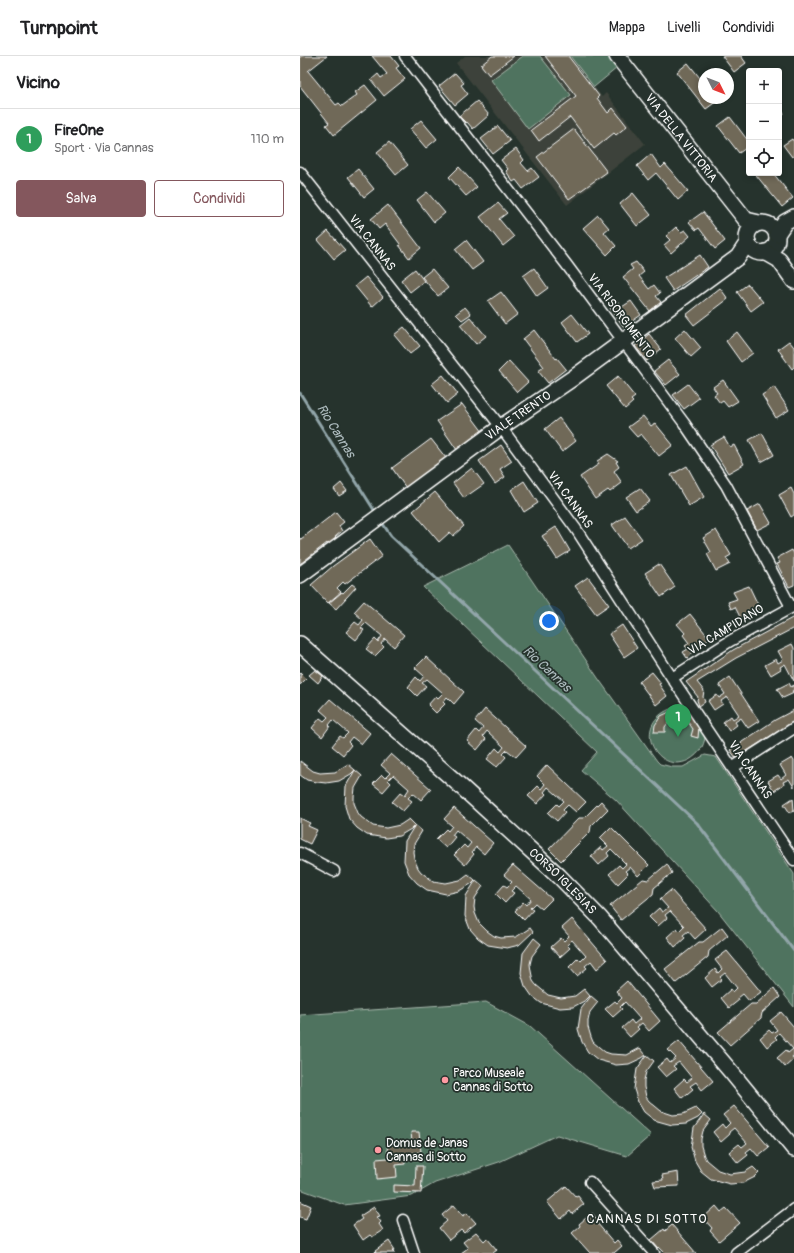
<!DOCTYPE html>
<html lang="it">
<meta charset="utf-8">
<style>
body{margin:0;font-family:Pangolin,sans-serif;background:#f2f2f2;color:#202124}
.controls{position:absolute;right:12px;top:12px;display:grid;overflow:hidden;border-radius:4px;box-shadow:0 2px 6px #0003}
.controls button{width:36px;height:36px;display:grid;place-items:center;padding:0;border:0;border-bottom:1px solid #e0e0e0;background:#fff;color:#202124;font:20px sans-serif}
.compass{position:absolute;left:398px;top:12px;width:36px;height:36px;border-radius:50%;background:#fff;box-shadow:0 2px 6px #0003;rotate:132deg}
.you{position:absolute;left:249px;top:565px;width:14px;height:14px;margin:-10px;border:3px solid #fff;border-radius:50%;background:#1a73e8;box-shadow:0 0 0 6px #1a73e833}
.badge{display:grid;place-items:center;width:26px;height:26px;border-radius:50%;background:#84575d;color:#fff;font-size:13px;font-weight:700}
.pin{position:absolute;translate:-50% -33px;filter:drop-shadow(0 1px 2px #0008)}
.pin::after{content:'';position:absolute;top:21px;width:14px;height:12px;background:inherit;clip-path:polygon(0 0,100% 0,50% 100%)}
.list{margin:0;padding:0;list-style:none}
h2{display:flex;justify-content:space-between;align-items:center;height:52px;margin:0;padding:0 16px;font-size:17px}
h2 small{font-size:13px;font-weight:400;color:#757577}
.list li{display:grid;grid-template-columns:26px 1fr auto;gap:12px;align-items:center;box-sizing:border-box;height:60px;padding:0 16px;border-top:1px solid #e0e0e0}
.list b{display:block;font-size:15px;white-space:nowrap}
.list p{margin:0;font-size:13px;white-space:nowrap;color:#757577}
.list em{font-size:13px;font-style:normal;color:#757577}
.actions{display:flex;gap:8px;padding:12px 16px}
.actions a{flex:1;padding:9px 0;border:1px solid #84575d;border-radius:4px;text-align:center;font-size:14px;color:#84575d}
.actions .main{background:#84575d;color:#fff}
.icon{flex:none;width:22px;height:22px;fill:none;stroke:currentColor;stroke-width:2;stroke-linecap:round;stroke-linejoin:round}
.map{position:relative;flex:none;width:494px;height:1197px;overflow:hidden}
header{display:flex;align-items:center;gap:24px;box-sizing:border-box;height:56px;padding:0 20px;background:#fff;border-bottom:1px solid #e0e0e0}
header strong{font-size:19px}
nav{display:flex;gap:22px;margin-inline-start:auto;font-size:14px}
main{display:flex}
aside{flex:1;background:#fff}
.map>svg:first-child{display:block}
.built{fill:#3c433a}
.green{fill:#50735e;stroke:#a8b9ae}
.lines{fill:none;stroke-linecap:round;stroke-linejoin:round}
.stream{stroke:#92a6aa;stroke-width:3}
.building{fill:#706958;stroke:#fff}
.street-casing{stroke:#fff;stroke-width:13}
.secondary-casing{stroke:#fff;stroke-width:18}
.street{stroke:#26332d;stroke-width:10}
.secondary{stroke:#26332d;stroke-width:15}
.poi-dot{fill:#ff9aa2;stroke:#26332d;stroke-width:1.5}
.labels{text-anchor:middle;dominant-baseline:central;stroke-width:3.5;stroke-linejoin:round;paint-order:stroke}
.street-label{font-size:12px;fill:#fff;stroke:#26332d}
.poi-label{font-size:12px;fill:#fff;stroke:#26332d;text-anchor:start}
.water-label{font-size:13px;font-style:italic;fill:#aebcbf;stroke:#26332d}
.neighbourhood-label{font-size:13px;letter-spacing:1px;fill:#fff;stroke:#26332d}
</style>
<header>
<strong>Turnpoint</strong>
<nav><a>Mappa</a><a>Livelli</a><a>Condividi</a></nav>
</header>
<main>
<aside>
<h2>Vicino<small></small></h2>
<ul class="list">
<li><span class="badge" style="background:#2e9e5b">1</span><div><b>FireOne</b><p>Sport · Via Cannas</p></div><em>110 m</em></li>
</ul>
<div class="actions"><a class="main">Salva</a><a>Condividi</a></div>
</aside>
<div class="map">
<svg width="494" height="1197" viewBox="0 0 494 1197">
<rect width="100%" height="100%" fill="#26332d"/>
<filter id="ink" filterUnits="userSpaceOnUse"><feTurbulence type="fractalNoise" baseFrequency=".025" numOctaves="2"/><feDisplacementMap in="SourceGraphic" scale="8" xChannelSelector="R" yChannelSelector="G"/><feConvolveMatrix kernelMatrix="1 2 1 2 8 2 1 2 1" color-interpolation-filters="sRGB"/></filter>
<g filter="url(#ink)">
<path class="built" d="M165 0H270L302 41 306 37 345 88 267 149 156 7Z"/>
<path class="green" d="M223 0H240L271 39 228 73 191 24Z
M270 0H308L317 12 294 31Z
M208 489 298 622 357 705 360 708 372 711H383L405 699 416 701 494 818V951L418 855 316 744 281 714 297 696 123 531Z
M373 652C379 652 386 652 391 656 394 658 404 673 405 676 406 681 404 687 402 691 399 697 394 701 389 704 357 720 329 667 373 652Z
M186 946 230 970 351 1079 327 1100 257 1079 199 1106 135 1127 112 1140 44 1149 0 1133V959Z"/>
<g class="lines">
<path class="stream" d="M0 337 76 457
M81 465 91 480 397 767 494 895"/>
</g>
<path class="building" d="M0 0H27L8 15 36 49 39 47 42 50 57 39 55 36 65 29 77 44 34 79 26 69 29 67 0 30Z
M72 0H91L99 10 96 12 105 23 84 40 71 24 78 18 81 22 87 18Z
M192 0H214L189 19 181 9Z
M245 0H268L299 40 297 42 308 57 313 52 327 70 316 79 314 77 294 93 270 61 239 85 231 74 276 40Z
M422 0H441L446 7 434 16Z
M388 7 404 27V42H415L417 45 406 53 377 16Z
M155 17 164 27 161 29 168 38 155 49 139 30Z
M177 45 189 59 173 73 167 66 166 67 159 60Z
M479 50 484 58 479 62Z
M430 61 449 86V90L439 97 418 70Z
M121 64 137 83 126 92 110 73Z
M198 70 210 85 193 98 181 83Z
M274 73 307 116 269 143 237 101Z
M492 83 494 86V100L492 101 483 89Z
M89 86 108 109 96 119 77 96Z
M216 93 224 104 221 107 228 115 232 112 239 121 223 133 216 124 213 126 206 115 208 113 201 104Z
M351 98 361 112 365 108 388 135 378 144 356 117 348 124 337 110Z
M159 111 177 131 166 140 149 121Z
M58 113 74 133 64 141 48 121Z
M459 117H473L493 142 482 151 456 119Z
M127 136 145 157 134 166 117 144Z
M333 137 351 159 337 170 320 148Z
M198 147 207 157 199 163 214 181 203 190 180 161Z
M88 149 121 192 109 202 99 189 100 188 85 168 79 173 71 163Z
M403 156 425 185 415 193 399 172 396 174 389 166Z
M298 159 309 172 304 176 316 190 307 199 283 172Z
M376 171 381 176 385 174 390 180 371 197 364 189 370 184 366 180Z
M28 175 45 194 34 203 18 184Z
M166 184 183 206 172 214 155 193Z
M400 199 408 211 373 235 364 222Z
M336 206 344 216 339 220 349 233 354 229 360 237 356 240 361 246 350 255 323 221 333 213 330 209Z
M234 212 248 232 237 240 223 220Z
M115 213 124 225 110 236 101 224Z
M132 213 148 232 138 240 122 221Z
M66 221 83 241 72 251 55 230Z
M448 228 463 246 451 255 437 236Z
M420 232 428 243 394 269 386 259Z
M201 236 218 258 205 268 188 245Z
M331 245 341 259 324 271 310 252 318 246 322 251Z
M165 251 171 258 162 264 156 258Z
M272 258 288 278 277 286 262 266Z
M170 261 186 280 176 288 160 269Z
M104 271 120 290 110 298 94 279Z
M385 273 401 292 391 301 375 282Z
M234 274 256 303 257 302 266 313 248 327 238 315 244 311 223 283Z
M437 276 453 297 441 306 426 285Z
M349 278 361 293 347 305 335 290Z
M489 285 494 291V311L492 313 478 293Z
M368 304 380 318 366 329 354 315Z
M209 305 228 326 217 336 199 315Z
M143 319 158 338 147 347 132 328Z
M318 320 335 341 331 344 333 346 325 353 306 330Z
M423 324 438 345 428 351 423 345 420 347 414 339 417 337 413 331Z
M388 328 399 342 384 353 373 339Z
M474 331 489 354 476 362 462 339Z
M162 348 183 376 157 394 137 365Z
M343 360 351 370 355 367 373 389 359 400 341 378 337 381 328 371Z
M259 362 276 385 262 396 245 373Z
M462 377 474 399 461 406 449 384Z
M424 381 430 391 434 389 444 408 428 417 410 389Z
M131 383 146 402 106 432 92 412Z
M201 389 212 405 200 413 205 421 195 428 179 405Z
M308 398 318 405 316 406 319 411 314 415 322 427 310 436 308 434 295 443 280 421 299 408 297 405Z
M387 410 404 441 389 450 371 419Z
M172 412 184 428 164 442 153 427Z
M224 425 238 447 224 456 211 434Z
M41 427 47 435 39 440 34 433Z
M340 432 350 445 336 455 326 441Z
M491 432 494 438V459L491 461 479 439Z
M135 436 164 470 153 480 150 476 139 486 113 455Z
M460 448 471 467 457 474 447 455Z
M36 456 44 466 39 470 42 475 35 481 37 483 28 489 27 487 0 508V482L1 483Z
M325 460 342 483 328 492 312 469Z
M256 471 270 495 257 503 242 480Z
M416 474 431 499 426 502 430 508 416 515 407 498 411 496 403 482Z
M70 483 82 500 45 528 43 526 37 532 41 536 28 547 11 529 33 510Z
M492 494 494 498V529L489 531 477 508 480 507 477 502Z
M359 508 375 531 361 541 345 517Z
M288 521 309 549 296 558 275 530Z
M52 528 56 531 36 553 29 547 42 536 43 537Z
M449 530 460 553 441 563 435 551 431 553 428 546 437 543 433 536Z
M64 545 104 579 94 591 85 583 81 588 84 591 75 600 66 593 75 583 78 586 82 580 66 567 61 572 64 574 56 584 46 576 55 566 59 569 63 564 54 556Z
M390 558 409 582 387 602 383 596 388 593 385 590 389 587 383 579 385 577 377 568Z
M494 561V572L436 602 397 626 404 635 403 641 405 646 399 650 397 644 398 641 386 626 433 594Z
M322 569 337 592 324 601 309 578Z
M492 588 494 592V625L485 608 480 611 481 613 471 619 465 609 476 603 478 607 483 604 478 595Z
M126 601 164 636 154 648 147 641 143 646 145 648 136 657 128 649 136 640 138 642 143 637 127 623 122 627 126 630 117 640 108 631 116 621 120 625 124 620 115 612Z
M15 614 23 620 18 627 9 619Z
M352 616 361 627 359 628 367 640 356 649 339 626Z
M0 617 6 623 0 629Z
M430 621 459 665 448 672 441 662 435 666 437 669 429 675 423 666 431 660 433 663 439 659 427 641 421 645 423 648 414 654 408 645 417 639 419 642 425 638 419 629Z
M489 627 491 631 494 629V634L492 635 494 637 483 642 477 633Z
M30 643 70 677 61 688 52 681 48 686 51 689 43 699 32 690 40 680 43 682 48 677 33 664 29 669 30 670 22 681 12 672 20 662 24 665 28 661 20 654Z
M185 653 226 690 216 701 207 694 203 698 206 701 197 711 187 703 196 692 200 696 204 691 187 675 183 680 186 683 177 694 167 685 176 674 179 677 183 672 175 665Z
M374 654 389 657 396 665 399 670 398 682 391 680 393 673 385 662 378 660 370 664 365 671V676H354L355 669 361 660Z
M494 654V665L436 702 430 694 475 664Z
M91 698 131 733 121 744 113 737 108 742 112 745 103 755 92 746 101 736 105 739 109 733 93 719 88 724 91 727 83 736 73 728 82 719 85 722 90 717 81 709Z
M492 702 494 705V731L489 723 483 726 484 728 474 735 468 725 478 719 481 723 486 719 480 709Z
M0 705 13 715 20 717 35 716 48 708 55 714 51 718 39 725 26 727 17 726 7 724 0 719Z
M247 709 286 746 276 756 268 749 263 754 265 756 257 765 248 757 257 748 259 750 264 745 248 731 244 736 246 738 237 748 228 740 238 730 241 733 245 728 237 720Z
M55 714 62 720 55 732 54 741V747L58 757 61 761 73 770 86 772 100 769 109 763 115 769 111 773 99 780 86 782 67 779 57 772 49 763 45 750 46 730Z
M493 742 494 754 490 757 484 748Z
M301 745 308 753 291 770 290 776 261 805 249 793 279 762H284Z
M154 752 193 787 184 798 176 791 172 796 174 798 165 809 154 799 164 789 167 792 171 787 156 774 152 779 155 781 146 792 136 783 146 773 148 775 152 770 144 763Z
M0 762 10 767 8 770 17 774 10 788 0 783Z
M115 769 122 775 114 788 113 796 114 802 118 812 121 816 133 825 146 827 160 824 168 818 175 824 171 828 159 835 146 838 127 834 117 827 109 818 104 805 105 785Z
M311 771 349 809 338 820 330 811 325 815 328 818 318 828 309 818 319 809 322 812 326 808 311 793 307 797 309 800 299 809 291 800 301 791 303 794 308 790 300 782Z
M367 808 372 817 354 832 353 838 321 864 310 850 343 823 348 824Z
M213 809 252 843 242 853 235 847 230 852 233 854 224 864 215 855 223 846 226 849 231 843 216 830 211 835 214 837 205 847 196 838 204 829 207 831 212 826 204 819Z
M176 824 183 830 175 842 174 851 175 857 179 867 187 875 194 880 201 882 216 881 230 872 233 876 219 889 207 892 188 889 178 882 170 873 165 860 166 840Z
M371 834 406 873 395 883 388 875 383 879 385 882 375 891 367 881 377 872 379 875 384 870 370 855 365 859 367 862 358 870 349 861 359 852 362 856 368 852 360 843Z
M272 863 307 904 297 913 291 905 285 910 287 912 277 920 269 911 278 902 281 905 286 900 272 884 267 889 270 892 260 901 251 891 261 882 264 885 269 880 262 872Z
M422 871 428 879 409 895 408 901 376 927 365 913 399 886H403Z
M234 882 241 888 232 900 230 908 231 915 233 925 236 929 248 939 261 942 275 940 284 933 290 940 286 944 273 951 260 952 241 947 232 940 225 930 221 917 223 897Z
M427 895 461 936 449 945 443 938 438 942 439 944 429 952 421 942 431 933 433 936 437 932 425 917 420 921 422 923 412 931 405 922 415 913 418 917 422 913 415 904Z
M327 925 360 965 349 975 342 967 337 971 339 973 330 981 322 972 331 964 334 968 340 963 325 946 320 951 322 953 313 961 305 953 315 945 317 947 322 942 316 935Z
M474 932 480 941 462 957 461 962 430 989 418 976 451 948H456Z
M291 940 298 946 290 956 288 965V971L291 981 293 986 305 996 311 998 327 999 340 992 346 999 342 1002 329 1008 316 1009 298 1004 288 996 282 986 278 973 281 953Z
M481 956 494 971V999L492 1001 494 1003 485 1011 477 1002 486 994 488 997 493 993 479 977 475 981 477 983 467 991 460 982 469 974 472 977 477 974 470 965Z
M379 985 413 1025 402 1034 396 1026 390 1030 393 1033 382 1042 374 1032 384 1023 387 1026 392 1022 379 1006 373 1010 376 1013 366 1021 357 1011 367 1003 370 1007 376 1002 368 994Z
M347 999 354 1005 346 1016 344 1024V1031L346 1041 349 1045 361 1055 373 1059 383 1058 396 1052 402 1058 398 1062 386 1068 372 1069 354 1064 344 1056 338 1046 334 1033 337 1013Z
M434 1050 469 1091 458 1100 451 1092 446 1096 448 1099 438 1107 429 1096 439 1088 442 1091 447 1087 434 1072 429 1076 430 1078 421 1086 413 1076 422 1068 425 1072 430 1067 423 1059Z
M404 1058 411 1064 403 1075 401 1083V1090L404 1100 406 1104 418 1114 430 1118 445 1116 453 1111 459 1117 455 1121 443 1127 430 1128 411 1123 401 1115 395 1105 391 1091 394 1072Z
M111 1076H119L121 1096 104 1098 105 1108 96 1109 97 1121 77 1123 76 1103 88 1102 87 1088 112 1086Z
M116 1110H123L121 1137 94 1136V1129L115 1130Z
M378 1116 379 1130 355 1131 353 1125 363 1124 362 1119Z
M266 1130 276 1141 278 1140 284 1148 272 1158 270 1155 261 1163 247 1146Z
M0 1145 11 1150 6 1163 0 1161Z
M154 1149 163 1160 167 1157 176 1167 164 1177 161 1174 149 1184 139 1172 147 1165 142 1159Z
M416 1150 421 1156 426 1152 440 1167 419 1185 410 1175 412 1172 403 1162Z
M74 1151 80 1160 77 1161 81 1166 79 1168 83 1174 72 1181 70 1179 63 1184 53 1169 62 1163 60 1160Z
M292 1157 299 1166 297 1167 314 1187 317 1184 322 1190 314 1197H290L272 1177 280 1170 279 1168Z
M372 1169 396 1197H365L359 1191 358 1192 351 1184 364 1173 365 1175Z
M176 1176 184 1185 187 1182 197 1194 193 1197H161L168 1192 163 1186Z
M89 1185 95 1194 93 1195 95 1197H74L76 1196 75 1195Z"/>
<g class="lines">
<defs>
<path id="street" d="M105 0 266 208 384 367 426 429 491 551
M0 116 201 371 276 473 372 622 494 804
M372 622 430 585 494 550
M432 712 494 672
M0 797 34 815
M290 1126 354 1197
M103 1164 114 1197
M436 1197 494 1153"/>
<g id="secondary">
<path id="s1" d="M317 0 446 164 459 167"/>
<circle cx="462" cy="182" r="15"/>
<path d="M477 178 485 166 494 161"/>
<path d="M465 196 479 204 494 225"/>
<path id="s2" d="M0 519 201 371 273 322 438 201 448 186"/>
<path id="s3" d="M0 588 155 725 259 820 300 862 432 1017 494 1093"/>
</g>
</defs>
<use href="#street" class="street-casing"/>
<use href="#secondary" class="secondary-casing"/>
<use href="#street" class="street"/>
<use href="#secondary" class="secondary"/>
</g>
</g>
<g class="poi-dot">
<circle cx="145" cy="1024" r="4"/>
<circle cx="78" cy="1094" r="4"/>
</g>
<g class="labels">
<g class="street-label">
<text stroke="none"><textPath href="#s1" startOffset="104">VIA DELLA VITTORIA</textPath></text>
<text transform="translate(72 187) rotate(52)">VIA CANNAS</text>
<text transform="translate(321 260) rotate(53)">VIA RISORGIMENTO</text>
<text stroke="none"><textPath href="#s2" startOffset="270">VIALE TRENTO</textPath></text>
<text transform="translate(270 444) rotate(54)">VIA CANNAS</text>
<text transform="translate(426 574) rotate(-31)">VIA CAMPIDANO</text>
<text transform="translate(450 714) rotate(56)">VIA CANNAS</text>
<text stroke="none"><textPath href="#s3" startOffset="354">CORSO IGLESIAS</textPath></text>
</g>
<g class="poi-label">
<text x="153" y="1017">Parco Museale<tspan x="153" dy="14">Cannas di Sotto</tspan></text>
<text x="86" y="1087">Domus de Janas<tspan x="86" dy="14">Cannas di Sotto</tspan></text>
</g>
<g class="water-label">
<text transform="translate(36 375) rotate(58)">Rio Cannas</text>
<text transform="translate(247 613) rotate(43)">Rio Cannas</text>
</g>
<g class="neighbourhood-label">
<text x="347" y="1163">CANNAS DI SOTTO</text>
</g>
</g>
</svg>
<div class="controls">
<button>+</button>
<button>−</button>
<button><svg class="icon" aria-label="locate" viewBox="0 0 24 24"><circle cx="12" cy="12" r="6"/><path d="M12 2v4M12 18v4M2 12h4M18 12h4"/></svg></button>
</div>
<svg class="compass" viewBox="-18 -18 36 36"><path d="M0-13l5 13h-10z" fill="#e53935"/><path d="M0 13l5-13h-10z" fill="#757577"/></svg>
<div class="you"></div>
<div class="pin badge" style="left:378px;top:681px;background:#2e9e5b">1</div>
</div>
</main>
